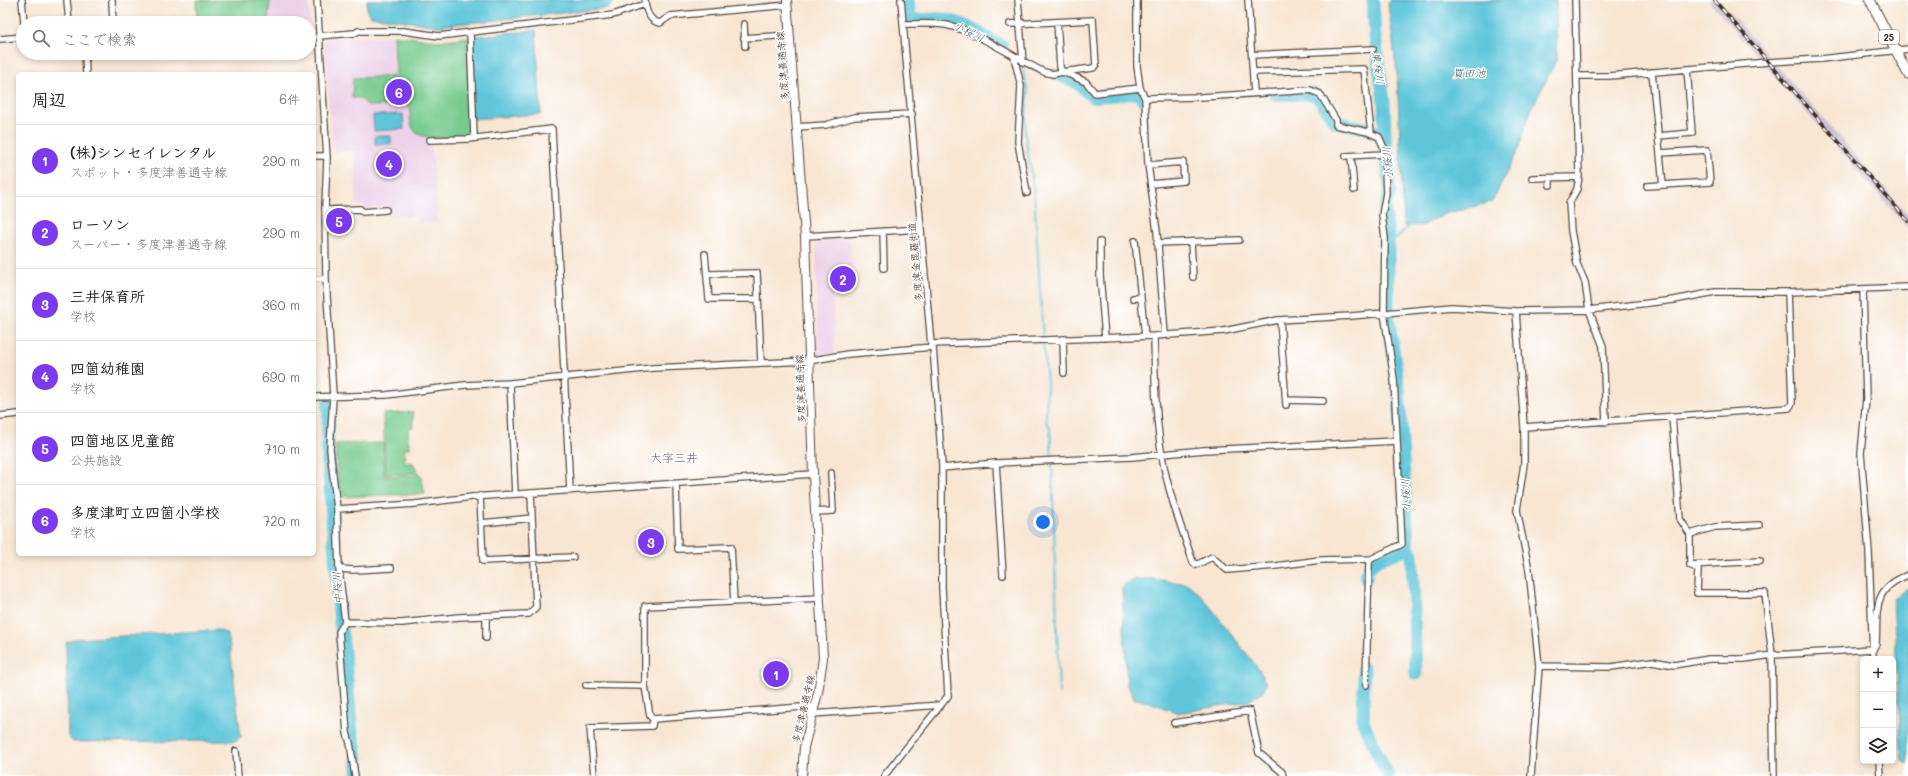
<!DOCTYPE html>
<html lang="ja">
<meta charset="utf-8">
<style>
body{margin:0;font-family:Mali,"Klee One",sans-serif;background:#f2f2f2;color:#222}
.controls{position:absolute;right:12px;bottom:12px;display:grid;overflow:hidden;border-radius:6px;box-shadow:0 2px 6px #0003}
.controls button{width:36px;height:36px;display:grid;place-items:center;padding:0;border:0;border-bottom:1px solid #e0e0e0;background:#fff;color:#222;font:20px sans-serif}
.you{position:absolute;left:1043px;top:522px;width:14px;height:14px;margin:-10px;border:3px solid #fff;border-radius:50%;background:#1a73e8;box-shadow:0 0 0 6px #1a73e833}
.badge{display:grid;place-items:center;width:26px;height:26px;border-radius:50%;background:#7c3aed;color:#fff;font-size:13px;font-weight:700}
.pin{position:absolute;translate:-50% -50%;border:2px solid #fff;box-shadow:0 1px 4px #0006}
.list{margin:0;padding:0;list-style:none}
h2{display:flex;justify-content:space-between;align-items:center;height:52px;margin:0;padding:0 16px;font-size:17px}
h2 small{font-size:13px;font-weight:400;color:#767676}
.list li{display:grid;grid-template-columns:26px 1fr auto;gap:12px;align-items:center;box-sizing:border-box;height:72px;padding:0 16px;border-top:1px solid #e0e0e0}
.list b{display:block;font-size:15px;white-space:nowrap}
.list p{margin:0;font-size:13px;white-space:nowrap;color:#767676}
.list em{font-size:13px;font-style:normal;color:#767676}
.icon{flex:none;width:22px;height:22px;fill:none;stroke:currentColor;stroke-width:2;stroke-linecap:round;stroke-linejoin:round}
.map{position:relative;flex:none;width:1908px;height:776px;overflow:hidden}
.search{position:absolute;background:#fff;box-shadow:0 2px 6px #0003;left:16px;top:16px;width:300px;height:44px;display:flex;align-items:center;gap:10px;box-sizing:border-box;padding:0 14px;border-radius:22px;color:#767676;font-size:15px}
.panel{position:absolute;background:#fff;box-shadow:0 2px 6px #0003;left:16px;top:72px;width:300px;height:484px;border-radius:6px}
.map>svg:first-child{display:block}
.built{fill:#edd1e9}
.industrial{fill:#ccbfd4}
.green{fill:#77cb8f;stroke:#597a56}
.water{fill:#5ec6da;stroke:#4c787c}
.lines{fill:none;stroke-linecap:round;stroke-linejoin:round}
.stream{stroke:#5ec6da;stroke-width:2}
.river{stroke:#5ec6da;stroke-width:13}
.minor-casing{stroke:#574639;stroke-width:8}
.secondary-casing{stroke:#574639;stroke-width:10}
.primary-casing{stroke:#574639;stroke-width:11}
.minor{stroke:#fff;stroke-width:5.5}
.secondary{stroke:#fff;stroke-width:8}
.primary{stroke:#fff;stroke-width:9}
.rail-casing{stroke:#3b2a1e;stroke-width:3.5}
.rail{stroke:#fff;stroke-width:2;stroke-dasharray:6;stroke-linecap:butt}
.labels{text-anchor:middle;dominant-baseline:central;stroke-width:3;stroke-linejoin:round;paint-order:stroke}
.shield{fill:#fff;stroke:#766a62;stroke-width:1}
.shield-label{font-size:9px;font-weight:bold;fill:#3b2a1e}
.street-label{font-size:10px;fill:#3b2a1e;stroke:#fff}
.water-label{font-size:11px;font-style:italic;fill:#476160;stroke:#fff}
.quarter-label{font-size:12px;fill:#6b5b65;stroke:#fff}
</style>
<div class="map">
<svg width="1908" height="776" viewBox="0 0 1908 776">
<rect width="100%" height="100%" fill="#fff"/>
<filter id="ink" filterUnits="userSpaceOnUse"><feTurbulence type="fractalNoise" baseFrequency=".025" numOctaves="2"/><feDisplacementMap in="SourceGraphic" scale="8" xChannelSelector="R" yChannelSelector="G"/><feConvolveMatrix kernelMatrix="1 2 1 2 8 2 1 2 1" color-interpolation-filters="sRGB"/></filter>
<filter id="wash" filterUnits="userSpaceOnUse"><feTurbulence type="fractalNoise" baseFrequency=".012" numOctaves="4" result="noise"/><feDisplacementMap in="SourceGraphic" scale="16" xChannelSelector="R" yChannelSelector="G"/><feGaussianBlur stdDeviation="0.9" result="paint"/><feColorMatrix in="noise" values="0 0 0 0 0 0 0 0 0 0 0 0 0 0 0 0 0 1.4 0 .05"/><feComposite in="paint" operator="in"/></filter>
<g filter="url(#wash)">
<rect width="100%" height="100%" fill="#f8e6d3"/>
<path class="built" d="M196 0H309V14L313 36H309V23H197Z
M398 35 439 41 467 37 466 136 427 138V142L432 149 438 222 419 223 416 216H387L386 207 364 209V205H356L355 151 333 152 324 40 326 38Z
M816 239H850L855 293 833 294 835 353 817 356Z"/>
<path class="industrial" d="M1708 0H1719L1908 215V228Z"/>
<path class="green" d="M196 0H270L268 23H197Z
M394 35 439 41 467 37 471 131 466 136C454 137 421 142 414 130 409 124 410 113 410 105L368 106 360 98H352L353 78 396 76Z
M413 412V427L408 429 409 448H405L404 462 413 463 419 473 386 475 383 414Z
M383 443 385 477 421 475 425 494 339 497 335 444Z"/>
<path class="water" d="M367 0H615L609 8 439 26 371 16 367 12Z
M1390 0H1556L1557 59 1531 110 1518 150 1492 202 1444 214 1424 225 1404 226 1397 74 1388 3Z
M536 30 541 114 472 119 469 37Z
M403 114 404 129 374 131 373 115Z
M375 136H391V144H375Z
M1134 579H1154L1188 584 1201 595 1260 671 1266 684 1263 691 1249 701 1178 713 1149 702 1135 699 1127 685 1122 587Z
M1908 588V764L1902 761 1893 598Z
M218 630 226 633 229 640 241 737 235 741 73 742 68 737 66 643 75 639Z"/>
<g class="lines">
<path class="stream" d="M1021 63 1028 91 1025 133 1034 194 1043 338
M1388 242 1397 238 1410 224
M1043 342 1047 382 1046 420 1050 428 1052 463 1059 693"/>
<path class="river" d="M908 0 910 18C920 22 931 18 941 19 963 21 983 36 1002 46
M1373 0 1375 37 1384 101 1385 136
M1060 76 1076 82 1092 97 1136 93 1139 94 1142 98
M1276 95 1314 94 1319 98 1335 122 1369 129 1385 136 1390 190 1385 211 1388 234V310
M1388 316 1399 390 1408 547 1412 554 1416 674
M329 400 327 448 340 621 346 667 352 734 355 745 359 776
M1366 579C1366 556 1392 558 1408 547
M1364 669 1363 722 1388 776"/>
</g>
</g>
<g filter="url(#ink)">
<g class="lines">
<defs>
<path id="minor" d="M22 0 24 23
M67 0 69 23
M112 0 113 23
M317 0 327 158 325 208 326 279 333 396 330 449 337 509 339 569 345 622 339 632 347 733 350 743 355 776
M645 0C645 10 650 22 660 23L670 16 788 5
M1018 0 1023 62
M1137 0V66L1140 88 1145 98 1148 164 1157 232 1165 334
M1248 0 1254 93
M1575 0 1579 177 1577 189 1569 203 1571 231 1577 264 1585 282 1589 310 1603 346 1606 422
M744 24 745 46
M903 24C917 24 932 23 946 25 976 31 1015 58 1044 72L1053 74 1062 72 1073 76 1086 82 1095 93 1140 88
M1010 24 1093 20 1096 66 1093 68 1062 72 1060 67 1057 22
M470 32 474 137
M318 36 355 33 358 31H404L439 36 613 15 645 4
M744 38 790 35
M0 39 23 37
M85 54 86 74
M1252 55 1373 49
M1014 57 1021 86 1018 142 1027 193
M1253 72 1364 69 1371 133
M1652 72 1663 185
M1578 76H1609L1768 62 1821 59 1908 49
M1145 98 1201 97 1310 90 1320 94 1336 120V125L1368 132 1379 137 1384 148 1386 193 1382 215 1385 238 1384 313 1394 379 1402 544 1371 559 1369 562 1366 685
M797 127 826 125 854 117 912 114
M1658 136 1692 133 1687 69
M430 140 468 139 552 129C559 249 563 370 570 491
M314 156H327
M1346 156 1385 154
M1351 156 1354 190
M1149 165 1183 162 1184 181 1151 184
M1532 178 1579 177
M1550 185V178
M1647 186 1710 182 1707 150 1660 153
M326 210 360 209 363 212 386 210
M883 231 884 268
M805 236 921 229
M1135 241 1145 336
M1100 242V275L1105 338
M1191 242 1193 277
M1157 243 1239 240
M705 254 709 299H758
M707 274 757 273 761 362
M314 279H326
M1863 289 1866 399 1861 453 1869 552 1873 659
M1133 298H1141
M1516 311 1524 427V464L1517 510 1529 570 1539 666 1531 776
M1280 320 1286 405
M1154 336C1155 376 1155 417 1162 456 1168 492 1181 527 1193 562L1196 565 1212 557 1227 570 1276 566 1320 560 1371 559
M1063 339 1064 373
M931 344 1154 336 1224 331 1278 320 1351 316 1452 307 1516 311 1589 310 1674 300 1715 292H1788L1908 287
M510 383 515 494
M314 397 386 395 465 385 510 383 653 368 808 361 848 354 933 347
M1286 400 1323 401
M0 416 18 414
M1672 416 1680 519 1690 534V565L1698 569 1697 593H1765L1772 655 1774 776
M1524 427 1789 408 1792 403 1788 292
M996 463 1003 575
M942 468 996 463 1132 457 1204 450 1397 441
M676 484 678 549 731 547 734 602
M480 496 483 561 573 557
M337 509 415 504 472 497 813 474
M815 512 833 511 831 473
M482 523 532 518
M1690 534 1715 527 1759 525
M1690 565 1760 561
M339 569 354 570 391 568
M345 622 402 623 459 617 529 614 536 607 531 493
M486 638V616
M1539 666 1611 667 1652 661 1674 665 1709 659H1744L1772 655 1873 649 1876 644C1878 610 1871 589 1908 575
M586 685 645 686
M812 714 941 705
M653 719 650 716 645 686V606L820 598
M1174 723 1250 711 1259 753 1282 772 1283 776
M236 751 238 776
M1879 761 1880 776
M594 776 590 728 652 726 653 719 814 706
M884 776 948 696 942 588V465L933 347 931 344 901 0"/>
<path id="secondary" d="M787 0 805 236 813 474 823 658 818 693 804 747 802 776"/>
<path id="primary" d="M1870 0 1908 74"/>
</defs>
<use href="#minor" class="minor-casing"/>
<use href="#secondary" class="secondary-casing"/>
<use href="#primary" class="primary-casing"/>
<use href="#minor" class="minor"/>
<use href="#secondary" class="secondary"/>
<use href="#primary" class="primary"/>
<defs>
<path id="rail" d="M1714 0 1908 221"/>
</defs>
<use href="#rail" class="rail-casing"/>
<use href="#rail" class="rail"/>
</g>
</g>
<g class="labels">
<rect class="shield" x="1879" y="30" width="20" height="14" rx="3"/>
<g class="shield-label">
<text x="1889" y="37">25</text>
</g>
<g class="street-label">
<text transform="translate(782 66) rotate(-94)">多度津善通寺線</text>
<text transform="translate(915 262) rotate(-95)">多度津金毘羅街道</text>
<text transform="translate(800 389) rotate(-92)">多度津善通寺線</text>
<text transform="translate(803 709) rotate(-77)">多度津善通寺線</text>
</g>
<g class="water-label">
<text transform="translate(969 31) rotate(26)">小桜川</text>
<text transform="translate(1379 68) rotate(82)">東桜川</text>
<text x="1469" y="72">買田池</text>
<text transform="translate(1387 163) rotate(-96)">小桜川</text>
<text transform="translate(1405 495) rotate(-93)">小桜川</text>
<text transform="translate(337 588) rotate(-94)">中桜川</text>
</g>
<g class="quarter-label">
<text x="674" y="457">大字三井</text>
</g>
</g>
</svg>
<div class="controls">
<button>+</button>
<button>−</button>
<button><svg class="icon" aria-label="layers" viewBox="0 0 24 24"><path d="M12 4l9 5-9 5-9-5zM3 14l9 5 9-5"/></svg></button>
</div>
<div class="you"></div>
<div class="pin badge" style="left:776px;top:674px">1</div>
<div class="pin badge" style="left:843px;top:279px">2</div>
<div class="pin badge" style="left:651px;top:542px">3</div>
<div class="pin badge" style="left:389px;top:164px">4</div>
<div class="pin badge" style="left:339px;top:221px">5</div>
<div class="pin badge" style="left:399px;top:92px">6</div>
<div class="search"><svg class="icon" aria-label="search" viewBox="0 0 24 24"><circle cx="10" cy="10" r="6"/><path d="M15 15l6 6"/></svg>ここで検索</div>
<section class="panel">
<h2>周辺<small>6件</small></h2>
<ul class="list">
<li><span class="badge">1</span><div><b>(株)シンセイレンタル</b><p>スポット · 多度津善通寺線</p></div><em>290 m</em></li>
<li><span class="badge">2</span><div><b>ローソン</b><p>スーパー · 多度津善通寺線</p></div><em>290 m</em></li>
<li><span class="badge">3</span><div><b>三井保育所</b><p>学校</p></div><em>360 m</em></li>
<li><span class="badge">4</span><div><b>四箇幼稚園</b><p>学校</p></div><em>690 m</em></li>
<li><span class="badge">5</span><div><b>四箇地区児童館</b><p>公共施設</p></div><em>710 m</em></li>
<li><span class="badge">6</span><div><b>多度津町立四箇小学校</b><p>学校</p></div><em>720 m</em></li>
</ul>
</section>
</div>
